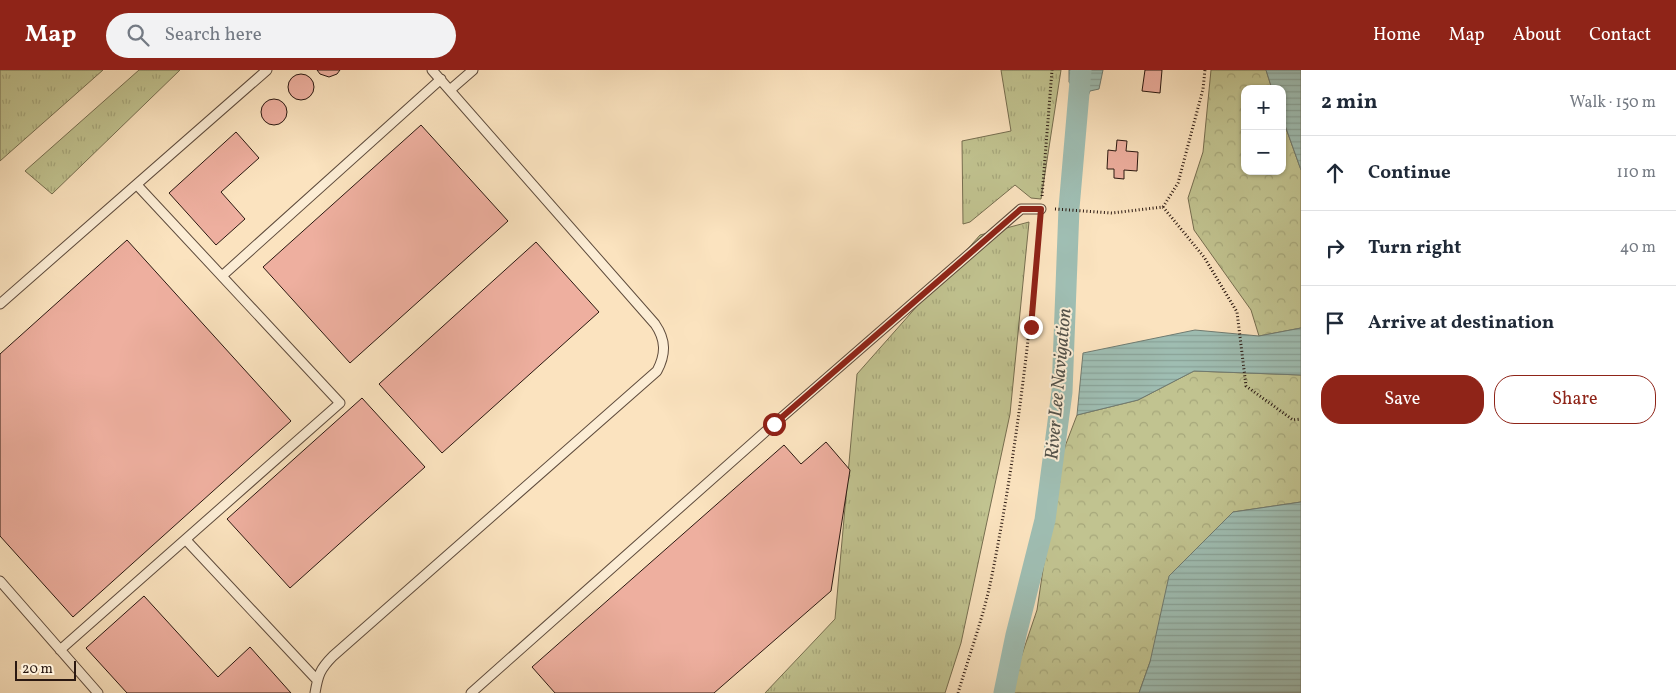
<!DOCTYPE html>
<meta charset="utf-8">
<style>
body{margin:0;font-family:Vollkorn,serif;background:#f2f2f3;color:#1f2937}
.controls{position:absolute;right:15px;top:15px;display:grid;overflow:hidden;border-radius:10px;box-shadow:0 1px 4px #0004}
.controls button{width:45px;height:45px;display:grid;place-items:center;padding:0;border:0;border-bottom:1px solid #e0e1e3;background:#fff;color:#1f2937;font:25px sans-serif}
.scale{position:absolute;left:15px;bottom:12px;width:61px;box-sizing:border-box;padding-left:5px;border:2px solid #2a1811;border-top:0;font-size:14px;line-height:18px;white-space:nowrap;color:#2a1811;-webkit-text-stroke:4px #fcedd5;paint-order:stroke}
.stop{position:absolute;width:15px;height:15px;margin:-11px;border:4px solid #8f2418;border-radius:50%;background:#fff}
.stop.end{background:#8f2418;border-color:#fff;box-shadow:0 1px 5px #0008}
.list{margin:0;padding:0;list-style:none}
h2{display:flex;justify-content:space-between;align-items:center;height:65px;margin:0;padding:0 20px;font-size:21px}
h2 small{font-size:16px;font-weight:400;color:#747a83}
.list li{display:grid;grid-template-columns:32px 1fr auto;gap:15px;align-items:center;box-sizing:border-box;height:75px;padding:0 20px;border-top:1px solid #e0e1e3}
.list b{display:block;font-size:19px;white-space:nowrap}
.list em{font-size:16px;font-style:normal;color:#747a83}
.actions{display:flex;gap:10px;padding:15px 20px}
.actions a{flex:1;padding:11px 0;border:1px solid #8f2418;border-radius:20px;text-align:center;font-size:18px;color:#8f2418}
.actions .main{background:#8f2418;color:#fff}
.icon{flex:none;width:28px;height:28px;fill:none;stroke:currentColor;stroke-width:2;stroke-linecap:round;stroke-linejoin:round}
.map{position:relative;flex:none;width:1301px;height:623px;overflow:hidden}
header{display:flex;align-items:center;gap:30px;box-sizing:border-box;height:70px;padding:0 25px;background:#8f2418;color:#fff}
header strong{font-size:24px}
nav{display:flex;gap:28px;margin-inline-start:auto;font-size:18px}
.search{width:350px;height:45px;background:#f2f2f3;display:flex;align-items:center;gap:12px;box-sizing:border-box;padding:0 18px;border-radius:28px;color:#747a83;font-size:19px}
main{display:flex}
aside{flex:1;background:#fff}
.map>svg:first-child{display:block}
.grass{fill:url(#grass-tufts);stroke:#766e50}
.forest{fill:url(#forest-crowns);stroke:#766e50}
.water{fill:url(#water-rules);stroke:#707c72}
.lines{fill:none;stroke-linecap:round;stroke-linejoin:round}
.canal{stroke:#9fbeb3;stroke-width:21}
.building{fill:#eeaf9f;stroke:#2a1811}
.service-casing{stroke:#5e4b3c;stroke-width:11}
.path{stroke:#2a1811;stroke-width:3;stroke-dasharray:1 2.5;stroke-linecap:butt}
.service{stroke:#fcedd5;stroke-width:9}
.route{stroke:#8f2418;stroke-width:6}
.labels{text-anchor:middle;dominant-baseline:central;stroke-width:4;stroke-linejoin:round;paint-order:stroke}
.water-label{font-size:19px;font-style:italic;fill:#53524a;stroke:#fcedd5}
</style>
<header>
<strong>Map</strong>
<div class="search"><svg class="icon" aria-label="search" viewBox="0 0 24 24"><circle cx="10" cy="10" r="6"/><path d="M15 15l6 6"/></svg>Search here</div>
<nav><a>Home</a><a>Map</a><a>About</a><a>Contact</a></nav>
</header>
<main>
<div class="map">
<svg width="1301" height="623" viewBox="0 0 1301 623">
<defs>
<pattern id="grass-tufts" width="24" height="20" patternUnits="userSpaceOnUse" patternTransform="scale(1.25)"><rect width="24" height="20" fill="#c1c390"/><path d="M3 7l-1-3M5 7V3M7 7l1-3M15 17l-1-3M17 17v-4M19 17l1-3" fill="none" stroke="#a6a77b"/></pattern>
<pattern id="forest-crowns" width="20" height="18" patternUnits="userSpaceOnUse" patternTransform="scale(1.25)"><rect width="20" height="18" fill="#c1c390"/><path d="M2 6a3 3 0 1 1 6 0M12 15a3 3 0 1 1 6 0" fill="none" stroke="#a6a77b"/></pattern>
<pattern id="water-rules" width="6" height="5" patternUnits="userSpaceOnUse" patternTransform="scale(1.25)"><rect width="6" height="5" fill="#9fbeb3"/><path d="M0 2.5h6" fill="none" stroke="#89a399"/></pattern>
</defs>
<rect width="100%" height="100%" fill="#fbe3bf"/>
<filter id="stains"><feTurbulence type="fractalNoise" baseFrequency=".004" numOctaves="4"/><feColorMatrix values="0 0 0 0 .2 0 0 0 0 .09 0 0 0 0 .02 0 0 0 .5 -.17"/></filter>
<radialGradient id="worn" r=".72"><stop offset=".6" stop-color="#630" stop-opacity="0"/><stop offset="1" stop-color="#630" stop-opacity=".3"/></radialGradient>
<path class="grass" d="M0 0H103L0 91Z
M139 0H180L52 124 25 101Z
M1001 0H1061L1041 129 1031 128 1015 115 970 152 963 154 962 71 1011 61Z
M1029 152 1010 344 961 573 945 623H765L835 549 857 304 980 165Z"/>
<path class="forest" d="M1211 0H1266L1272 19H1245V101H1282V47L1301 100V258L1259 266 1251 240 1194 160 1188 128 1203 82Z
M1194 301 1301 305V432L1233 442 1150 592 1139 623H1009L1037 540 1059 392 1077 345 1138 330Z"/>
<path class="water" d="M1069 0H1103L1099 19 1090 21 1088 26H1079L1069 12Z
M1266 0H1301V100L1282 47V19H1272Z
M1071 40H1084L1077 125 1064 123Z
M1301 258V305L1194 301 1138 330 1077 345 1083 283 1195 260 1259 266Z
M1301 432V623H1139L1150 592 1169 506 1233 442Z"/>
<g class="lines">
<path class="canal" d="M1004 623 1016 565 1045 450 1062 322 1069 138 1081 0"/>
</g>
<path class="building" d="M317 0H340L337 4 329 7 320 4Z
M1145 0H1162L1160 23 1142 21Z
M288 17a13 13 0 1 1 26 0a13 13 0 1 1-26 0Z
M261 42a13 13 0 1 1 26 0a13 13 0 1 1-26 0Z
M421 55 508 151 350 293 263 197Z
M236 62 259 88 221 122 245 149 216 175 169 123Z
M1117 70 1127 71 1126 81 1138 82 1137 101 1124 100V109L1114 108V99H1107L1108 80 1116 81Z
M127 170 291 351 73 547 0 466V284Z
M536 172 599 242 442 383 379 314Z
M362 328 425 397 290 518 227 449Z
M826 372 850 400 831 521 714 623H555L532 597 784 375 801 394Z
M144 526 218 607 250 577 291 623H127L86 578Z"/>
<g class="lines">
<defs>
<path id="service" d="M450 20 473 0
M222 206 441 9
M0 234 267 0
M186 470 317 610
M0 511 98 623
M60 580 340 333 137 115
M315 623C318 605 320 599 333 586L657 301C666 284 666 270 655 254L432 0
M471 623 774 354 1021 139H1041"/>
</defs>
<use href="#service" class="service-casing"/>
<path class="path" d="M1042 126 1052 0
M1163 137 1204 187 1237 242 1246 316 1293 350 1301 349
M1163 137 1178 113 1203 19 1205 0
M1055 139 1112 143 1163 137
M958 623C969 586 983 548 991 510 1015 392 1029 272 1040 153"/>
<use href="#service" class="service"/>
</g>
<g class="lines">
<path class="route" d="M774 354 1021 139H1041L1031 257"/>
</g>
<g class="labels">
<g class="water-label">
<text transform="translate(1059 314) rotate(-85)">River Lee Navigation</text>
</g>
</g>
<rect width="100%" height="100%" filter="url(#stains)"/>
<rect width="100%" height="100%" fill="url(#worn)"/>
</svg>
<div class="controls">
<button>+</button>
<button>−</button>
</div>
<div class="scale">20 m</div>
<div class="stop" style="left:774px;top:354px"></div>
<div class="stop end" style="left:1031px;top:257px"></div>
</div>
<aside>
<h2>2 min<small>Walk · 150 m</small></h2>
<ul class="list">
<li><svg class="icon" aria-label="ahead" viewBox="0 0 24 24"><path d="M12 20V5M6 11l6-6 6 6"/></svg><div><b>Continue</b></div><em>110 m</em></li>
<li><svg class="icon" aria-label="right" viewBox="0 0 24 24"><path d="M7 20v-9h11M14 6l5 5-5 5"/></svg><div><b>Turn right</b></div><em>40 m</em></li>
<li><svg class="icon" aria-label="arrive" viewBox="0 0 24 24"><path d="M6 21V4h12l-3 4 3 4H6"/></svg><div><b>Arrive at destination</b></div></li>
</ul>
<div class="actions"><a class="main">Save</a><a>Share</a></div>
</aside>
</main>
